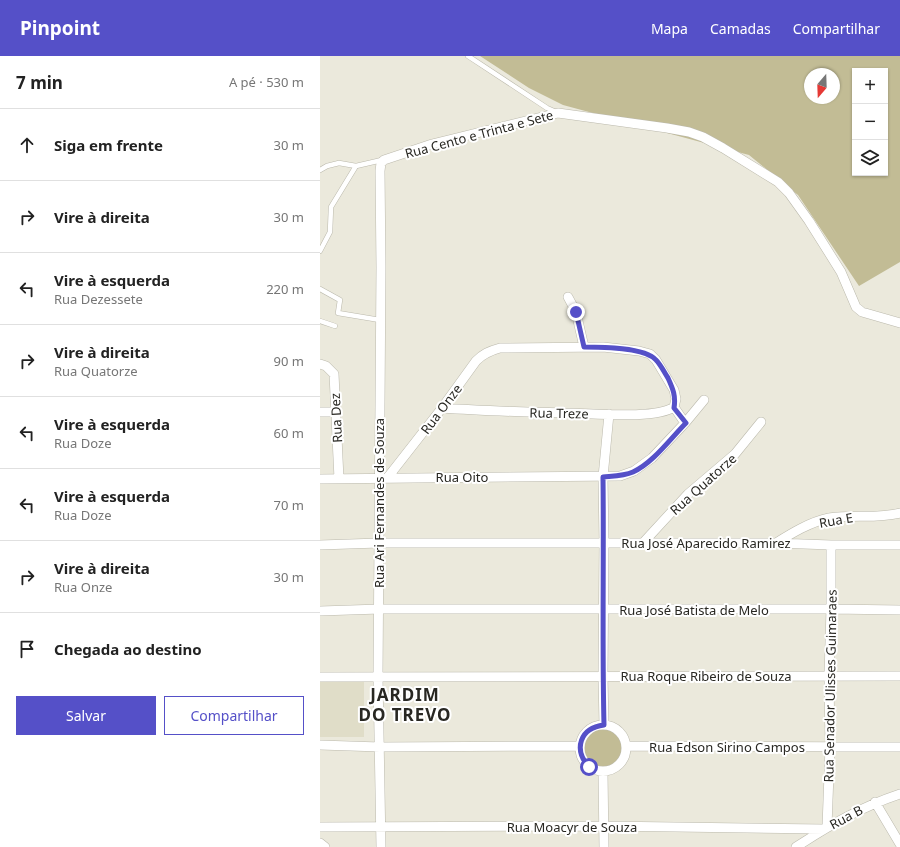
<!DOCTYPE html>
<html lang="pt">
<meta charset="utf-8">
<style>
body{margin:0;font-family:"Noto Sans",sans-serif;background:#f6f6f6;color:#222}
.controls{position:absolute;right:12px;top:12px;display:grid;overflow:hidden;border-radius:0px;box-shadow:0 1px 3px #0004}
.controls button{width:36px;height:36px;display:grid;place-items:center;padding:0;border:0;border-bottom:1px solid #e0e0e0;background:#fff;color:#222;font:20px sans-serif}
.compass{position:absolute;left:484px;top:12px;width:36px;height:36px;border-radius:50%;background:#fff;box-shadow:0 1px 3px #0004;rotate:199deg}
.stop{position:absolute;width:12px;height:12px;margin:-9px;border:3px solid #5550c8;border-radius:50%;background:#fff}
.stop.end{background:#5550c8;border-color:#fff;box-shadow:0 1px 4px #0008}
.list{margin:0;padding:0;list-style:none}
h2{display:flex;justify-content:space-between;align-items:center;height:52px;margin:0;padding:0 16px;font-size:17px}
h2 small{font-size:13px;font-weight:400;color:#767676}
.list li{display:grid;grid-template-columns:26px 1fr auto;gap:12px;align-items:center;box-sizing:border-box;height:72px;padding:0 16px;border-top:1px solid #e0e0e0}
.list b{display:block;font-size:15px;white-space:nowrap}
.list p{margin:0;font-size:13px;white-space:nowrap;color:#767676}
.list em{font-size:13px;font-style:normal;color:#767676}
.actions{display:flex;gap:8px;padding:12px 16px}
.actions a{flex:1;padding:9px 0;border:1px solid #5550c8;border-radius:0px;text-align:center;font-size:14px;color:#5550c8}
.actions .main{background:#5550c8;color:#fff}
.icon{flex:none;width:22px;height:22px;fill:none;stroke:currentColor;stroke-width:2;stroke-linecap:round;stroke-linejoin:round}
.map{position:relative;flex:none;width:580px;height:791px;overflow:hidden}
header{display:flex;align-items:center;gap:24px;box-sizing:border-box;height:56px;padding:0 20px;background:#5550c8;color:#fff}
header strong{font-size:19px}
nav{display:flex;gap:22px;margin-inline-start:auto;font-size:14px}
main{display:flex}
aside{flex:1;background:#fff}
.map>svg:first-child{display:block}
.built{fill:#e0ddc8}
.green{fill:#c2bc95;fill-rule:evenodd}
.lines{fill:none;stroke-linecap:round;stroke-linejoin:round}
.lane-casing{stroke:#bbb9ac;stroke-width:5.5}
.street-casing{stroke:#bbb9ac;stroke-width:10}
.lane{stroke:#fff;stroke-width:4.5}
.street{stroke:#fff;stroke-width:9}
.route{stroke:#5550c8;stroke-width:5}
.labels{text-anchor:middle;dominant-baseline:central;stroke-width:4;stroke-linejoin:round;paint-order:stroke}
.street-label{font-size:13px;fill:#282722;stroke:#fff}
.district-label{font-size:17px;font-weight:bold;letter-spacing:1px;fill:#282722;stroke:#fff}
</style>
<header>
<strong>Pinpoint</strong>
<nav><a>Mapa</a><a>Camadas</a><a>Compartilhar</a></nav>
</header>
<main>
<aside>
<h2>7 min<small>A pé · 530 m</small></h2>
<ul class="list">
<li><svg class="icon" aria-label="ahead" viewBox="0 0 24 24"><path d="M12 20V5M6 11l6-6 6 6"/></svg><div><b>Siga em frente</b></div><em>30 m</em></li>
<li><svg class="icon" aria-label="right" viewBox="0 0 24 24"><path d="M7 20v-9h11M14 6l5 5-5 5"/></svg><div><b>Vire à direita</b></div><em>30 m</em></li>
<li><svg class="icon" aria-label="left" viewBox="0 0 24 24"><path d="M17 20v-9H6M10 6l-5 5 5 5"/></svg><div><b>Vire à esquerda</b><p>Rua Dezessete</p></div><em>220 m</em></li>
<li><svg class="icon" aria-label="right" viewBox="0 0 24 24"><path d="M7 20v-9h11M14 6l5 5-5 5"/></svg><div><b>Vire à direita</b><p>Rua Quatorze</p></div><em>90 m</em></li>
<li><svg class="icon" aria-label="left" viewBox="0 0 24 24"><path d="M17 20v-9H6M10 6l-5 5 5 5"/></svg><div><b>Vire à esquerda</b><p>Rua Doze</p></div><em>60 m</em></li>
<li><svg class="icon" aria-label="left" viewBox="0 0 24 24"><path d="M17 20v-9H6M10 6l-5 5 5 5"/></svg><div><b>Vire à esquerda</b><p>Rua Doze</p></div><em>70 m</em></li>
<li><svg class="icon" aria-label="right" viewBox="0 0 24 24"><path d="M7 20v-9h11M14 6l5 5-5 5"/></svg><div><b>Vire à direita</b><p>Rua Onze</p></div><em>30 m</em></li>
<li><svg class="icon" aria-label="arrive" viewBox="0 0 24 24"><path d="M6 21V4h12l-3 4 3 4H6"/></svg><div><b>Chegada ao destino</b></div></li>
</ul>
<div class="actions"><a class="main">Salvar</a><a>Compartilhar</a></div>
</aside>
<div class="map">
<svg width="580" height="791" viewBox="0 0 580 791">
<rect width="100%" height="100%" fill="#ebe9dc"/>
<path class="built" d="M44 624V681H0V625Z"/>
<path class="green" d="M160 0H580V206L539 230 478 139 429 99 243 49 209 32ZM535 15H565V117H535ZM490 18H514V42H490Z
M261 692a22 22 0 1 1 44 0a22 22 0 1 1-44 0Z"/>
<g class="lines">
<defs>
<path id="lane" d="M148 0 227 52 236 56
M0 114 7 110 19 107 36 110 62 104
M0 195 10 176 11 151 36 110
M0 233 20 244 18 257 60 264
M0 265 15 270"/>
<path id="street" d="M248 241 256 256 264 291
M0 308 6 310 14 318 19 423
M122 352C163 355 204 356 245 357 271 357 334 364 354 351
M0 356H16
M68 421 122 352 156 305C163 298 169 295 180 292L283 291 319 295 330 298 336 304 354 334 356 343 354 351 365 367
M0 423 300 420 314 415 332 402 365 367 384 344
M456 487C472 477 490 466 509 462 533 458 557 463 580 457
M322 488 368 438 415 398 441 366
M0 489 59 487H456L511 489H580
M0 555 60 553H511L580 554
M0 621 580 620
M260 692a23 23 0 1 1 46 0a23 23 0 1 1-46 0Z
M284 669 283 621 284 487 283 421 289 358
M0 689 60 691 260 690
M307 690 580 691
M283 716 284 791
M555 746 580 788
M0 771 284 770 504 773
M507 771 510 691 509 620 511 553V489
M0 787 5 791
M61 791 58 621 61 211 60 115 61 107 64 104 112 88 238 57 347 72 369 76 383 81 403 92 458 126 469 137 489 165 521 216 536 251 542 256 580 267
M476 791C510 769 541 751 580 738"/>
</defs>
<use href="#lane" class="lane-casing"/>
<use href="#street" class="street-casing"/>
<use href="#lane" class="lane"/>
<use href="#street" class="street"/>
</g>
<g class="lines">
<path class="route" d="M256 256 264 291C281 291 325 291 336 304 341 309 344 316 348 322 353 333 356 340 354 352L366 367C351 382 333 407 313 416 304 420 294 420 283 421 284 503 282 586 284 669 260 672 253 693 269 711"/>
</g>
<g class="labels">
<g class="street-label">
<text transform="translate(159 78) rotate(-15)">Rua Cento e Trinta e Sete</text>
<text transform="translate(121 353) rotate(-53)">Rua Onze</text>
<text transform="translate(239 357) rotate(1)">Rua Treze</text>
<text transform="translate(16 362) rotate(-93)">Rua Dez</text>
<text x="142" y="421">Rua Oito</text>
<text transform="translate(383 428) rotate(-42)">Rua Quatorze</text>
<text transform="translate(59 447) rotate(-90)">Rua Ari Fernandes de Souza</text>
<text transform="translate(516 464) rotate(-10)">Rua E</text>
<text x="386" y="487">Rua José Aparecido Ramirez</text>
<text x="374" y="554">Rua José Batista de Melo</text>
<text x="386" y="620">Rua Roque Ribeiro de Souza</text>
<text transform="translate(510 630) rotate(-89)">Rua Senador Ulisses Guimaraes</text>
<text x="407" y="691">Rua Edson Sirino Campos</text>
<text transform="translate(526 761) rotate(-28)">Rua B</text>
<text x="252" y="771">Rua Moacyr de Souza</text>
</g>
<g class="district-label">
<text x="85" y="638">JARDIM<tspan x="85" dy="20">DO TREVO</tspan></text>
</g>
</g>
</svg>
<div class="controls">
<button>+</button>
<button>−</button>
<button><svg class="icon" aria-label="layers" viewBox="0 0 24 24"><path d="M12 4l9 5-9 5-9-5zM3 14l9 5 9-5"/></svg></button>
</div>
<svg class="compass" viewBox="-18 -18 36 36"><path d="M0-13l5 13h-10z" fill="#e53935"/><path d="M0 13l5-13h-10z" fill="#767676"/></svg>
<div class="stop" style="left:269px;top:711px"></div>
<div class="stop end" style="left:256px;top:256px"></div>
</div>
</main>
